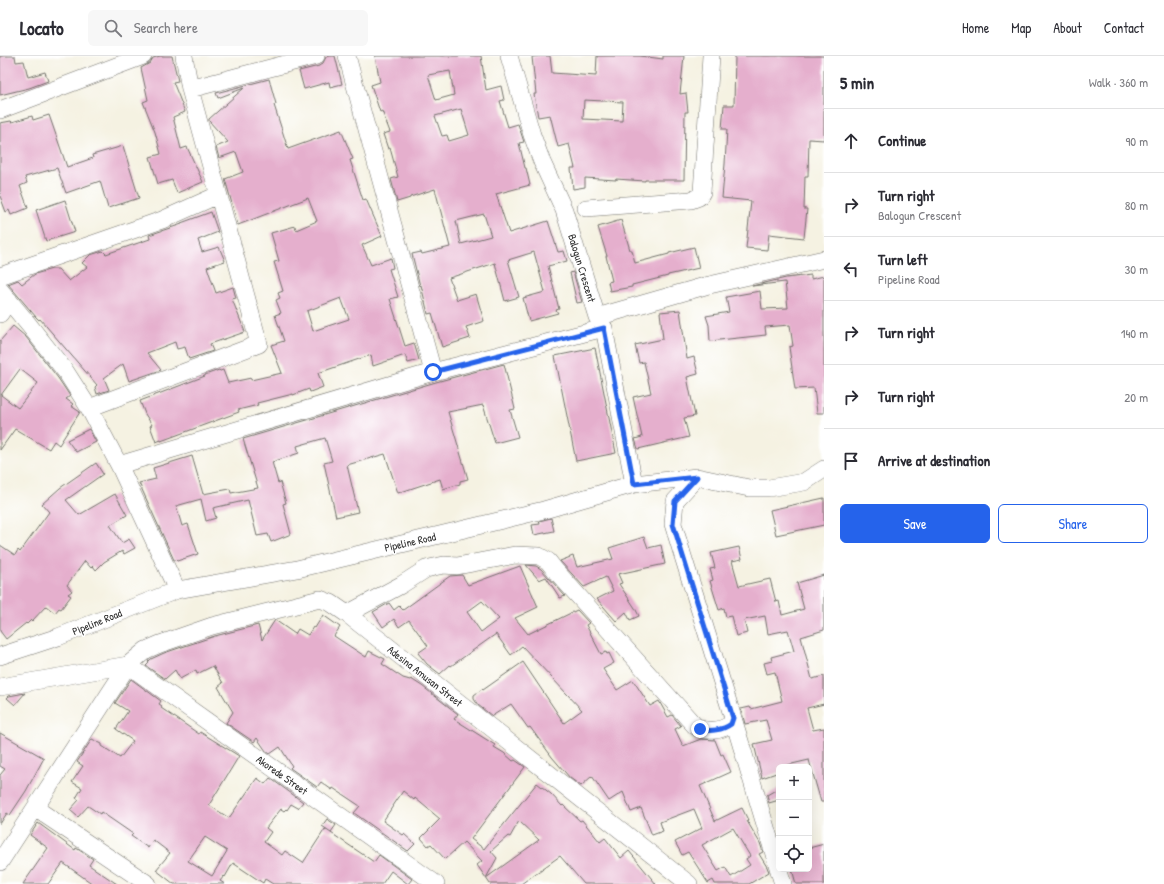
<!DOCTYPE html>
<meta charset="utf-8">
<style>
body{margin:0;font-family:"Patrick Hand",sans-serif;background:#f7f7f7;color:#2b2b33}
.controls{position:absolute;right:12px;bottom:12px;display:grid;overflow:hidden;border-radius:6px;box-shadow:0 4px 16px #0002}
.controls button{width:36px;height:36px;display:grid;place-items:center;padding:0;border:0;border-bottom:1px solid #e1e1e2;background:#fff;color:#2b2b33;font:20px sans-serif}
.stop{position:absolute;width:12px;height:12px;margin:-9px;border:3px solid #2563eb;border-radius:50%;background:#fff}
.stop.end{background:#2563eb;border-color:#fff;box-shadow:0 1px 4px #0008}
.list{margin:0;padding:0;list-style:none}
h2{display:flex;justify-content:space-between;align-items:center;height:52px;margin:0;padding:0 16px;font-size:17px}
h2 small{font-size:13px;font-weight:400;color:#7c7c81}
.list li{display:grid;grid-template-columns:26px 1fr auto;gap:12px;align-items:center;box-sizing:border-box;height:64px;padding:0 16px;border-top:1px solid #e1e1e2}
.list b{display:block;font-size:15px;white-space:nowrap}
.list p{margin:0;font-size:13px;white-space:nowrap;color:#7c7c81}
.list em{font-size:13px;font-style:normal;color:#7c7c81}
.actions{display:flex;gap:8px;padding:12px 16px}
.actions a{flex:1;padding:9px 0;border:1px solid #2563eb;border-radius:6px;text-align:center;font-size:14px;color:#2563eb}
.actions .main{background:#2563eb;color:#fff}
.icon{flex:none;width:22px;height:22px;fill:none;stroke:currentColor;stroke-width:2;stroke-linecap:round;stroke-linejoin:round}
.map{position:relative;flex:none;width:824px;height:828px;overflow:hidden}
header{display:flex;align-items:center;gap:24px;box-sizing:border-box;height:56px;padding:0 20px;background:#fff;border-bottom:1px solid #e1e1e2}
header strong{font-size:19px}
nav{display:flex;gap:22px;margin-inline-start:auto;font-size:14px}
.search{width:280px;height:36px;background:#f7f7f7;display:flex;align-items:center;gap:10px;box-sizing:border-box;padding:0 14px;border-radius:6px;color:#7c7c81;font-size:15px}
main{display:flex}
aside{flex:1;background:#fff}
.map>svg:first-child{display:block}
.building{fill:#e5afcd;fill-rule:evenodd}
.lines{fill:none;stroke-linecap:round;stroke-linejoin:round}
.minor-casing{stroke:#72716b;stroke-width:18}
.minor{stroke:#fff;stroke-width:17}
.route{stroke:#2563eb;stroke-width:5}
.labels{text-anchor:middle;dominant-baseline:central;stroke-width:3;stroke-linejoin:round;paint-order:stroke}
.street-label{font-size:11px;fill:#2b2b2b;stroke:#fff}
</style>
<header>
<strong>Locato</strong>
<div class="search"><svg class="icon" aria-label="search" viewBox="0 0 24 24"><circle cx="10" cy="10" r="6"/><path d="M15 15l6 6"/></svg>Search here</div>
<nav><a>Home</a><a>Map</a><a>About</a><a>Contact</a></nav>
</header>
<main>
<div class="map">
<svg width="824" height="828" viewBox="0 0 824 828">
<rect width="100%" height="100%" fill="#fff"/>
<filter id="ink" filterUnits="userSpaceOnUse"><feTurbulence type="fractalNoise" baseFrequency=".025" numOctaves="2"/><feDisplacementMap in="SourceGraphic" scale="8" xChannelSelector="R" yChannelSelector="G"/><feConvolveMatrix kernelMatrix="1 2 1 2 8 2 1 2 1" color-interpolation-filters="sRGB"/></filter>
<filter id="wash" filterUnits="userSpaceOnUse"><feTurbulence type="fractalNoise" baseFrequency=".012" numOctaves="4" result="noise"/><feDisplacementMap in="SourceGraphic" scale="16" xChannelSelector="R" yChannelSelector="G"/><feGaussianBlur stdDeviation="0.9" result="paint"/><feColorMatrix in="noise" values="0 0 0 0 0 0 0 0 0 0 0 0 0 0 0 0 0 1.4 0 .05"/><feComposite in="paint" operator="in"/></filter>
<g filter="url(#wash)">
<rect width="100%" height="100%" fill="#f5f2e2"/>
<g id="blocks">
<path class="building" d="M0 0H15L16 6 24 5 28 21 45 16 48 25 29 32 0 39Z
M160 0H172L178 25 173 26 185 56 173 61 181 93 187 91 203 126 177 137 172 124 158 128 150 101 161 98 155 76 143 46 148 44 141 12 150 7 153 2Z
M329 0H335L342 28 330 31 329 26 304 33 299 15 319 10 323 7 326 1Z
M375 0H481L486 34 501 30 504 44 500 45 508 71 518 68 524 86 519 87 525 112H526L530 129 496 138 509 177 548 165 558 196 564 195 567 205 548 210 559 253 556 254 558 257 529 265 523 242 545 236 534 196 508 204 519 241 505 245 495 207 449 222 457 244 476 238 484 265 466 271 470 282 442 291 432 257 428 258 421 229 420 230 412 198 421 196 422 198 450 191 435 133 410 141V142L397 146 391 123 398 121 390 92 388 93 383 78 390 76 382 55 380 56 371 29 380 26ZM450 15 454 39 436 44 428 19ZM461 53 469 79 449 85 447 79 442 80 435 60ZM484 158 491 180 461 188 456 165Z
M540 0H550L552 17 596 20 597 0H640L663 3V0H684L680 38 686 37 688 56H685L684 124H645V125L616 123V124L585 122V131L573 133 571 112H575L569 88 558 91 550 59 538 61 534 38H536L532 1ZM584 44 623 46 622 65 583 63Z
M735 0H824V84L809 83 808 120H805L804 153H807L804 182 769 178 767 194 746 192 751 145 722 142 725 108 727 73H722L724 49H734Z
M269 23 276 48 274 49 288 93 341 74 353 103 350 104 363 144 366 143 382 180 362 189 371 209 391 202 393 212 389 213 398 241 390 243 405 290 414 287 419 304 408 307 405 299 373 310 371 299 318 317 323 331 310 336 309 333 293 339V338L257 347 258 349 238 354 239 356 161 385V384L156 386 150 370 152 369 145 358 140 345 205 320V319L219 314 220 315 223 314 228 327 251 322V324L282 317 271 289 284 285 275 259 281 257 276 244 280 242 278 237 283 235 274 206 279 205 271 177 295 170 296 174 317 165 308 142 238 169 225 123 243 116 236 96 219 102 216 91 228 86 209 65V63L244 32 218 42 216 37ZM341 242 349 263 313 275 307 255Z
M49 59 67 111 93 102 92 99 123 90 139 142 108 152 100 125 66 137 57 112 25 121 27 127 20 130 28 152 11 159 9 154 6 156 0 140V67L11 65 12 66 32 60 33 64Z
M65 144 75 176 46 185 36 154Z
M211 156 218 176 198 184 202 196 219 191 225 205 207 211 216 237 233 231 236 242 232 243 245 276 210 288 213 295 189 303 185 291 177 293 175 286 147 297 161 314 129 325 123 308 104 322 109 334 97 338 95 331 97 329 40 263 39 264 36 261 8 228 18 224 22 228 35 218 52 213H58L69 225 87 211 82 207 90 199 103 195 106 198 150 183 149 179 182 168 181 167Z
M621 164 630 194H632L635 207 669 198V197L694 191 699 212 668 219V220L632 229V231L610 235 608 226 612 225 606 200H607L598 171Z
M573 216 582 246 577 247 570 217Z
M811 219V223L824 220V357H817L814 332 795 333 789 291 793 290 790 269 765 271 766 279 710 285 709 269 706 260 729 256 726 241 760 235 762 253 788 252 785 226 752 230 786 222Z
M680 254 687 303 694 301 698 318 687 321 695 360 684 362 689 381 638 393 635 383 642 381 633 341 651 337 644 306 639 307 635 289 663 283 660 256Z
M13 270 26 281 58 322 70 340 66 343 73 348 71 350 80 356 59 389 54 385 49 393 15 373 0 394V285ZM20 313 38 327 18 352 1 339Z
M595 292 616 397 576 405 555 300Z
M504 308 515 353 510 354 518 381 495 387 483 349 448 356 468 423 460 425V428L443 433 440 423 398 437 385 398 347 409 358 456 336 461 324 407 332 405 325 382 297 390 299 397 272 406 278 427 280 426 286 447 283 448 291 478 271 486 268 478 257 480 248 444 213 452 216 462 206 465 201 443 176 450 182 470 188 468 198 498 177 505 176 504H174L139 427 156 423 153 412 192 400 203 438 230 433 231 437 258 432 243 383 436 326Z
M89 373 96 386 76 396 67 384Z
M96 407 103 418 66 444 79 459 115 438 127 459 110 469 122 487 129 483 135 492 124 498 122 495 104 506 96 514 93 510 91 512 85 505 67 529 72 535 68 538 71 540 61 553 59 552 55 557 46 550 32 565 31 564 27 568 26 567 6 583 0 575V489L15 499 18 494 20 496 49 456 42 448 60 432Z
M824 442V469L776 479 770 454Z
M551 462 554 475 534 479 532 469 540 468 539 465Z
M644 481 648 492 661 489 665 508 618 518 622 527 619 528 635 552 639 560 630 564 626 556 616 565 597 543 613 535 606 521 584 531 560 505 573 500 577 511 613 503 609 492Z
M739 491 742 503 732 505 739 530 770 523 776 546 779 545 782 559 804 553 797 527 824 519V574L801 581 812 623 824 620V648L807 652 813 674 824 672V746H821L809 704 779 711V716L762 722 754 688 772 684 766 664 745 668 741 653 750 651 751 653 782 645 775 616 767 618 764 607 772 605 771 601 794 595 788 574 768 578 765 560 744 564 747 577 736 580 731 560 726 561 724 552 719 554 710 525 713 524 710 513 715 512 711 497Z
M526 509 536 510 541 513 565 540 560 542 546 521 539 524Z
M520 510 538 551 515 562 528 578 577 554 589 567 586 569 601 598 606 596 607 598 609 597 614 607 603 613 617 634 633 624 650 650 659 645 668 661 672 659 681 670 675 673 683 690 701 683 715 684 721 699 723 698 731 716 700 730 715 765 742 752 748 764 747 765 760 787 763 796 759 798 767 811 769 816 749 828H715L713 824 708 827 688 796 682 799 675 786 702 772 694 753 660 766 663 775 652 779 641 752 631 756 623 736 609 745 592 720 581 730 570 722 552 701 530 671 528 672 511 648 492 660 478 649 474 643V639L482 633 483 634 523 606 564 667 582 654 522 590 511 599 496 578 451 610 450 609 440 618 427 608 418 597 428 590 409 564 399 571 394 563 383 571 373 556 389 547 394 554 399 550 403 554 450 520 462 519 468 529ZM482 545 499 563 481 576 467 556ZM733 772 750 800 746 803 750 809 731 821 725 811 718 815 702 789Z
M323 559 340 571 334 580 366 601 369 595 385 603 382 608 403 622 410 624 411 623 422 630 458 658 454 663 495 689 494 691 504 697 513 705 515 704 525 711 471 783 484 793 537 727 551 738 562 750 563 749 580 765 582 764 600 786 605 782 621 802 629 795 656 828H584L560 800 521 828H490L486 822 539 784 519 765 510 781 508 780 491 795 497 802 486 822 477 809 482 805 464 786 445 803 431 788 428 790 421 782 440 763 415 742 414 744 403 735 383 765 403 779 404 778 415 788 408 795 354 757 360 750 333 732 332 734 321 726 317 731 290 712 292 710 280 691 270 698 266 695 257 682 254 686 226 667 233 656 218 631 223 627 213 610 197 618 196 614 180 623 175 614 165 623 146 610 149 607 148 606 151 603 164 597 215 580 258 569 262 584 275 564 295 578 298 573 308 579 313 571 315 572Z
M131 623 161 645 159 648 162 650 161 652 199 678 200 676 239 700 209 749 229 762 257 722 265 728 270 722 303 746 298 752 291 748 287 754 286 753 284 755 281 753 266 772 271 776 264 786 282 799 285 795 303 807 325 773 374 806 379 799 412 823 408 828 391 815 382 828H273L265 823 263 827 233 807 225 821 224 820 220 825 225 828H174L156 814 170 797 153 784 148 792 131 780 133 778 101 756 100 758 88 750 78 761 70 754 79 744 76 742 82 732 72 726 83 710 77 706 92 683 102 688V690L120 702 133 685 116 673 128 655 115 647ZM205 781 227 795 212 820 188 805Z
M25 637 15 649 7 642 9 640Z
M0 677 44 702 26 735 10 759 7 757 0 768V719L5 713 0 710Z
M779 732V744L769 747 767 739Z
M327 763 336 769 331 776 322 770Z
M38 767 75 794 76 792 93 803 89 809 117 828H93L63 807 48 828H23L48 792 30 779Z
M824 788V828H796L792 813H809V792Z"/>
</g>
</g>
<g filter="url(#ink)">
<use href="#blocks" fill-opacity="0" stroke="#72716b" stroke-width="1"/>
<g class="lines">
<defs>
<path id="minor" d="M347 0 433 316
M509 0 532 79 542 106 564 154 597 261 604 272 634 428
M190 33 316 0
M0 54 143 0
M586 152 691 144 699 141 702 136 711 0
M0 220 162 164 218 139
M0 234 29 269 66 316 89 352 119 409 177 534
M0 258 9 244
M597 261 705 230 824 203
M89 352 259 288 190 33 184 0
M119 409 433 316 604 272
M697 421 675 445 673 468 733 662 783 828
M347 558 401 529 426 513 434 511 444 509 457 510 515 499 539 500 548 505 555 514 695 670C706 677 721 675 731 668L733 662
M0 600 58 581 177 534 297 513 544 454 634 428 697 421 749 432H769L804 426 824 413
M128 609 436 828
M0 631 128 609
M35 752 148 828
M0 806 128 609 146 594 160 588 212 570 320 543 331 547 347 558 689 828"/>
</defs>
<use href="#minor" class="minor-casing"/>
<use href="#minor" class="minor"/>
</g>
</g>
<g class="lines" filter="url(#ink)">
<path class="route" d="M433 316 604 272 634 428 697 421 675 445 673 468 733 662 731 668C723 674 710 676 700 673"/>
</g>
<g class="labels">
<g class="street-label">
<text transform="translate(582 212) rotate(73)">Balogun Crescent</text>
<text transform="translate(410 486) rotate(-13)">Pipeline Road</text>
<text transform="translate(97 566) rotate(-22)">Pipeline Road</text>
<text transform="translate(425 620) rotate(38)">Adesina Amusan Street</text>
<text transform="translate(282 719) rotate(35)">Akorede Street</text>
</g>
</g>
</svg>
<div class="controls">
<button>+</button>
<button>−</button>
<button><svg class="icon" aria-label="locate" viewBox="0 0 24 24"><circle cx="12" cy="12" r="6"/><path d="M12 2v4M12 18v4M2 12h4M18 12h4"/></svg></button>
</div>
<div class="stop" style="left:433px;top:316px"></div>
<div class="stop end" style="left:700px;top:673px"></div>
</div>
<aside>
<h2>5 min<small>Walk · 360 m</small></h2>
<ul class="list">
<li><svg class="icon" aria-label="ahead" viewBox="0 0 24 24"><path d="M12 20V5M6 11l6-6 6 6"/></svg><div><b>Continue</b></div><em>90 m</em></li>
<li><svg class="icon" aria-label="right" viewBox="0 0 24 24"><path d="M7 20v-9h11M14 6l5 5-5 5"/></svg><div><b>Turn right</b><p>Balogun Crescent</p></div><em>80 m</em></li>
<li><svg class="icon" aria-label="left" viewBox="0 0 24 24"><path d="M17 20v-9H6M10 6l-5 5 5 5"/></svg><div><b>Turn left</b><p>Pipeline Road</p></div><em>30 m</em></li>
<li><svg class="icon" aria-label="right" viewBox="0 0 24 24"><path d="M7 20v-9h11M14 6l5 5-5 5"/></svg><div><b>Turn right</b></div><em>140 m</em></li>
<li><svg class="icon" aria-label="right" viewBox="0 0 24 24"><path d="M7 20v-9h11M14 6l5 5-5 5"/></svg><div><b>Turn right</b></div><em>20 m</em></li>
<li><svg class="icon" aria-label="arrive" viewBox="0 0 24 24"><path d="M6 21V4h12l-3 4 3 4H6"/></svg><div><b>Arrive at destination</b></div></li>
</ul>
<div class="actions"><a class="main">Save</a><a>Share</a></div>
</aside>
</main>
